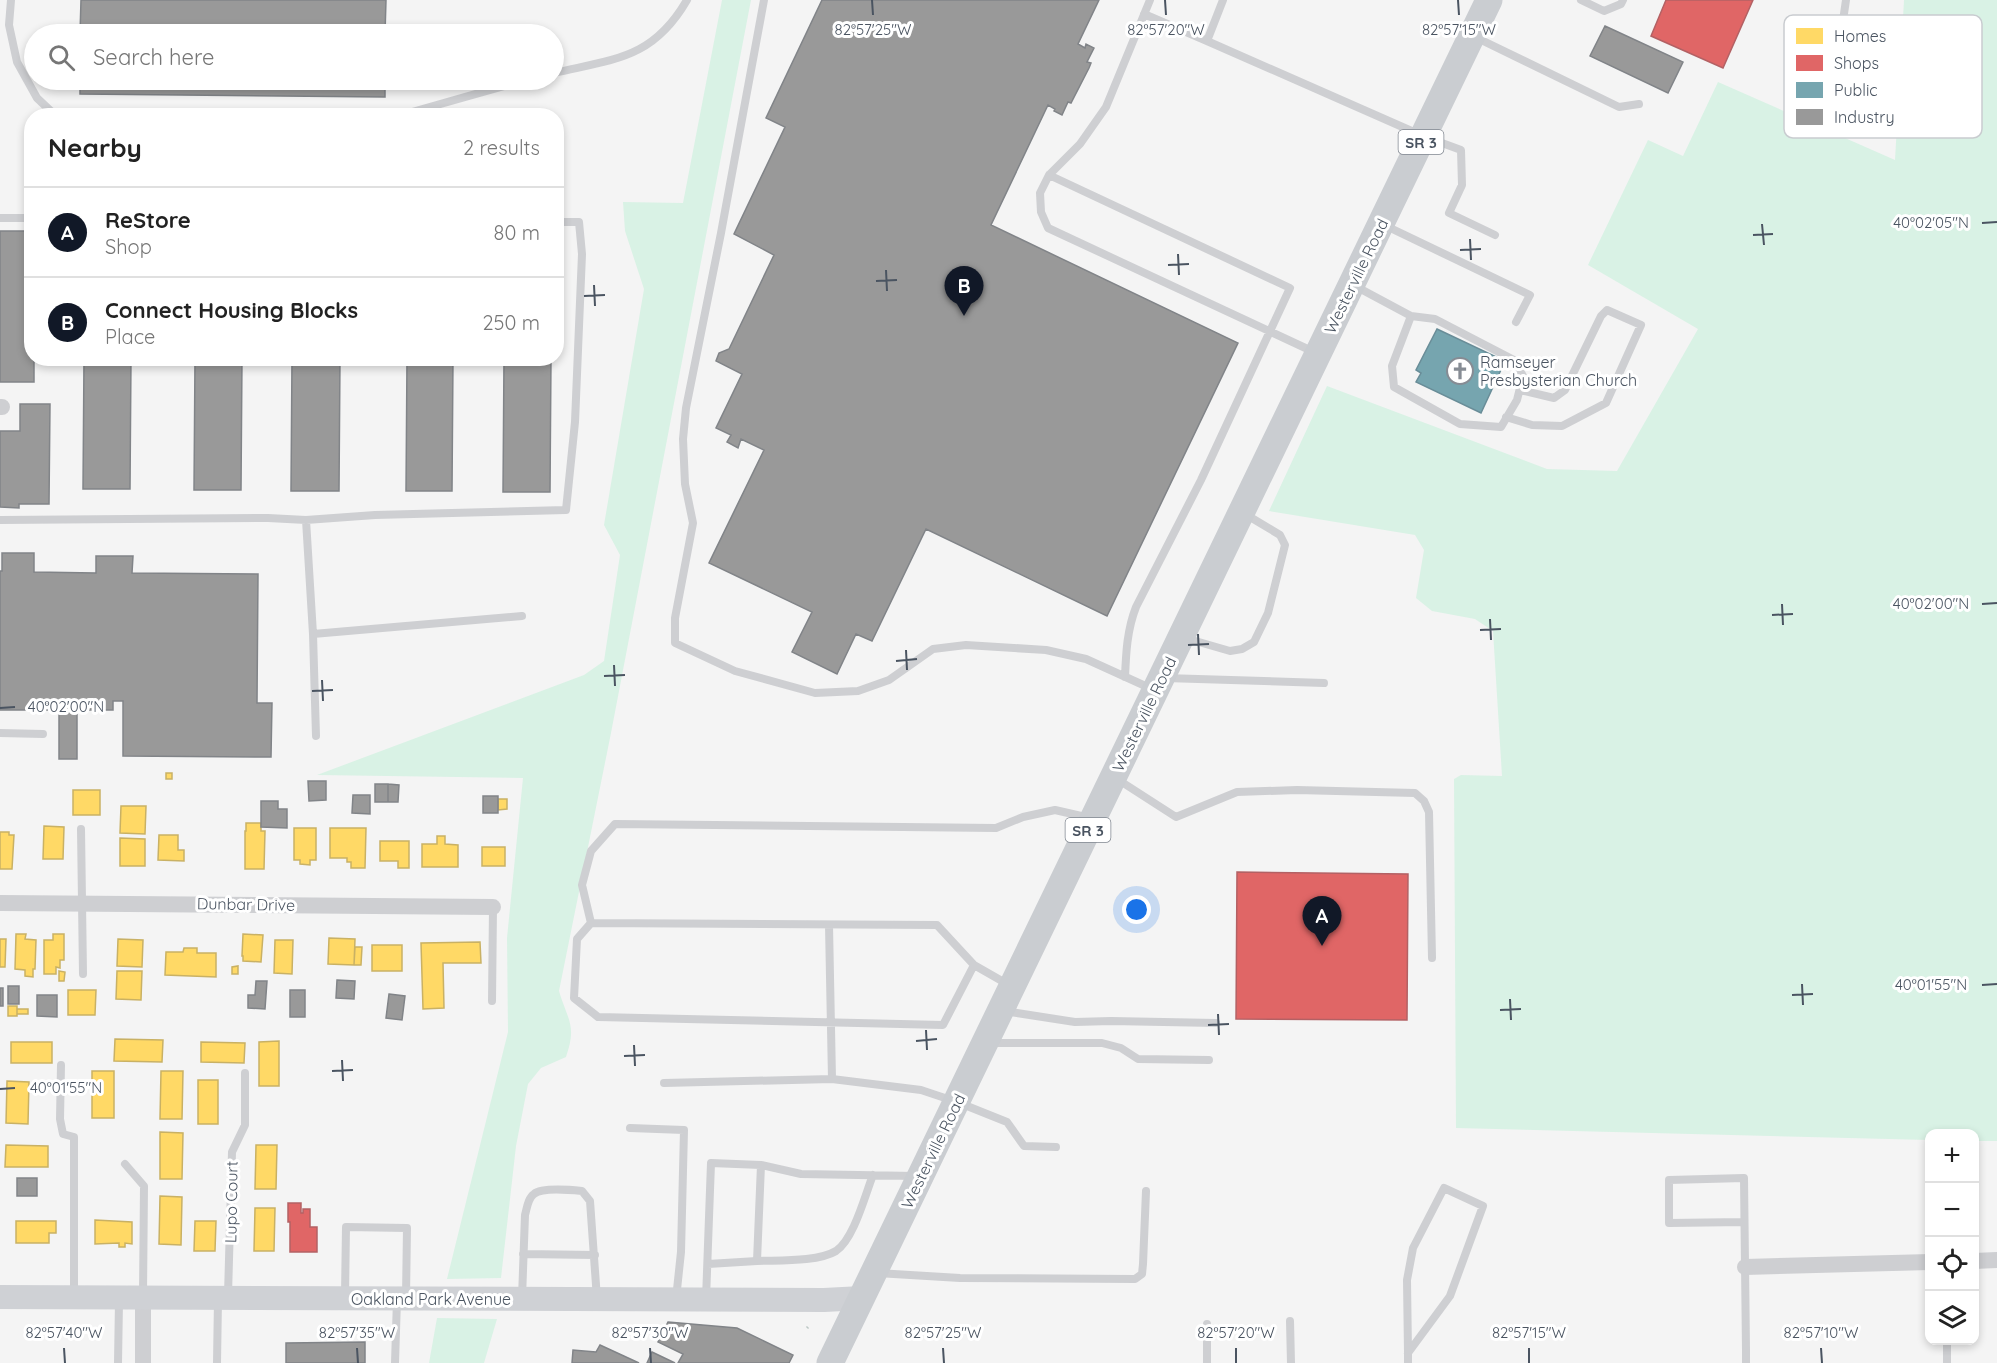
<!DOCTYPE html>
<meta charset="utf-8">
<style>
body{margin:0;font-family:Quicksand,sans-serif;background:#f6f6f6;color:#222}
.controls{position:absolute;right:18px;bottom:18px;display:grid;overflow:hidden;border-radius:12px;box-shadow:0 3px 9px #0003}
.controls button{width:54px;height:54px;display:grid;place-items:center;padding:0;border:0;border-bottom:2px solid #e0e0e0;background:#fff;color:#222;font:30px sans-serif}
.you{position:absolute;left:1137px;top:910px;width:21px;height:21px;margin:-15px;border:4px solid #fff;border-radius:50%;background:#1a73e8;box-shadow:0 0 0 9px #1a73e833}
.badge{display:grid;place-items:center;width:39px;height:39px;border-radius:50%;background:#111827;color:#fff;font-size:20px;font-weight:700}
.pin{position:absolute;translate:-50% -50px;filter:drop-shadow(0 2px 3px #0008)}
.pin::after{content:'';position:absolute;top:32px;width:21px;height:18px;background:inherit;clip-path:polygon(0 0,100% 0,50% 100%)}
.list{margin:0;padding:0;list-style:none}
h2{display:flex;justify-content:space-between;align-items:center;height:78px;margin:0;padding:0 24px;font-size:26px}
h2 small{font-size:20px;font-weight:400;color:#767676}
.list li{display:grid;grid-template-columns:39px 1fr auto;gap:18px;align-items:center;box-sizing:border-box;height:90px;padding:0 24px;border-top:2px solid #e0e0e0}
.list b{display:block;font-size:22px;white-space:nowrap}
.list p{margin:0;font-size:20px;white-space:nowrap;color:#767676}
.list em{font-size:20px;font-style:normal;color:#767676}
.icon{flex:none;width:33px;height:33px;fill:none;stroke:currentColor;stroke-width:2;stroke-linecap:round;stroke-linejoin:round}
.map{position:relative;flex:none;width:1997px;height:1363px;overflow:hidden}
.search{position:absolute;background:#fff;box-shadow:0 3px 9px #0003;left:24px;top:24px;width:540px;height:66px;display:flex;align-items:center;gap:15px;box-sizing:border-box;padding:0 21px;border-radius:33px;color:#767676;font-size:22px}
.panel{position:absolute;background:#fff;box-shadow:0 3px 9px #0003;left:24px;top:108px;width:540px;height:258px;border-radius:24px}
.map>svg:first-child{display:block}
.green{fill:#d9f2e5}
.homes{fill:#ffd966;stroke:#c9b164;stroke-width:1.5}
.shops{fill:#e06666;stroke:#b36164;stroke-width:1.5}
.public{fill:#76a5af;stroke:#698d98;stroke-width:1.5}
.industry{fill:#999;stroke:#818488;stroke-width:1.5}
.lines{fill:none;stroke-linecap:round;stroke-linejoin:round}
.path{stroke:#bbc7c4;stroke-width:3;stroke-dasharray:4.5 3;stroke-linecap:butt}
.lane{stroke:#cecfd2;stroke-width:8}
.street{stroke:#cecfd2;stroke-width:16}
.secondary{stroke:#cfd1d5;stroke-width:24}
.primary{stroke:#cacdd1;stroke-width:27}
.ticks{fill:none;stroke:#4a5461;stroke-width:2}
.labels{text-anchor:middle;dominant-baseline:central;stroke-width:6;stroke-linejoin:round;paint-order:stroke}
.shield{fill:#fff;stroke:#808790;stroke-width:1.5}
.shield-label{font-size:15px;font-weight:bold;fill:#4a5461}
.street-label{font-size:16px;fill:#4a5461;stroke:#fff}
.poi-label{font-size:16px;fill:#4a5461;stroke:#fff;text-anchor:start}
.key{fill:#fff;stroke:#c9ccd0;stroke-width:1.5}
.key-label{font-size:16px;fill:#4a5461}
.ticks-label{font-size:15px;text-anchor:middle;fill:#4a5461;stroke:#fff;stroke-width:6;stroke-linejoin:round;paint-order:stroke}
</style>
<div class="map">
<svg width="1997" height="1363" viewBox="0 0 1997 1363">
<rect width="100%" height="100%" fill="#f4f4f4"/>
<path class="green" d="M722 0H751L611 733 559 991C568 1021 577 1025 566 1057L541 1068 528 1084 516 1146 501 1278 447 1279 508 1032 507 938 523 778 317 775 584 675 604 661 620 555 604 525 644 289 625 231 623 202 683 203Z
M1904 0H1997V1141H1975L1974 1134H1930L1929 1140 1456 1128 1454 779 1461 775 1502 776 1493 631 1475 619 1432 611 1416 598 1424 550 1415 535 1269 511 1327 386 1547 469 1617 471 1698 329 1588 265 1648 140 1683 156 1718 82 1895 160Z
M437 1318 497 1319 484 1363H429Z"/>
<path class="homes" d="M166 773H172V779H166Z
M73 790H100V815H73Z
M498 799H507V809L498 810Z
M121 806H146L145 834 120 833Z
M246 823H261V831H265L264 869H245V831H246Z
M44 826 64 827 63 859H43Z
M294 828H316V860H310V865L300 864V860H294Z
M330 828H366L365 868H351V862H347V858H330Z
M0 832H9V835H14L12 869H0Z
M159 835H178V850H184V861L158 860Z
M437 836H445V844L458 845V867H422V844H437Z
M120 838 145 839V866H120Z
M380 841H409V868H398V861H380Z
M482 847H505V866H482Z
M16 934H26L25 939 36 940 35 969H33V977L25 976V970L15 969Z
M53 934H64V960H60V968L56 967V974H44V940H53Z
M243 934 263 935 261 962 243 961V956H242Z
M329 938 355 939 354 965 328 964Z
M0 939H6L5 967H0Z
M118 939 143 940 142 967 117 966Z
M275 940H293L292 974 274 973Z
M480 942 481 963H443L444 1008 423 1009 421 943Z
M372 945H402V971H372Z
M355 947H362L361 965H354Z
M184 948H197V953H216V977L165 975 166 952H183Z
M238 966V974H232V967Z
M59 971 65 972 64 981H59Z
M117 971H142L141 1000 116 999Z
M68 990H96L95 1015H68Z
M8 1006H17V1016H8Z
M17 1009H28V1014H17Z
M115 1039 163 1040 162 1062 114 1061Z
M279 1041V1086H259V1042Z
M11 1042H52V1063H11Z
M201 1042 245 1043 244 1063 201 1062Z
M92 1071H114V1118H92Z
M161 1071H183L182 1119H160Z
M198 1080H218V1124H198Z
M7 1081 29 1082 28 1124 6 1123Z
M160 1132 183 1133 182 1179H160Z
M6 1145 48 1146V1167H5Z
M256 1145H277L276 1189H255Z
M160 1196 182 1197 181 1245 159 1244Z
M255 1208H275L274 1251H254Z
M95 1220 132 1222V1244L125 1243V1247H119V1243L95 1244Z
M16 1221H56V1233H49V1243H16Z
M195 1221H216L215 1251H194Z"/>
<path class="shops" d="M1666 0H1753L1723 68 1651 36Z
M1237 872 1408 874 1407 1020 1236 1019Z
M288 1203H301V1213H303V1209H310V1227H317V1252H290V1222H288Z"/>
<path class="public" d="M1437 329 1505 361 1481 413 1416 382 1421 373 1416 370Z"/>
<path class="industry" d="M81 0H386L385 34H80Z
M822 0H1099L1078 44 1085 48 1086 44 1094 48 1087 62 1091 63 1089 68 1071 103 1068 102 1062 115 1054 111 1055 109 1048 105 991 225 1238 343 1107 616 926 529 872 641 856 634 837 674 792 652 812 612 709 563 764 450 741 439 738 448 727 442 731 435 716 428 742 374 716 361 719 353 729 349 774 255 734 234 785 127 766 118Z
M1605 26 1683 62 1668 93 1590 56Z
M80 80H385V97L80 94Z
M0 231H32V358H34V382H0Z
M84 358H131L130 489H83Z
M195 358H242L241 490H194Z
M292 358H340L339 491H291Z
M407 358H453L452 491H406Z
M504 358H551L550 492H503Z
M20 404H50L49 504H19V508L0 507V431H20Z
M2 553H34V572L96 573V556H133L132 573 258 574 257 703H272L271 757 123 756V701H113V710H77V759H59V710H0V571H2Z
M308 781H326V800L309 801Z
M375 784H388V802H375Z
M388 784 399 785 398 802H388Z
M353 795H370V814L352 813Z
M483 796H498V813H483Z
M261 801H278V809H287V828L261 827Z
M337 980 355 981 354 999 336 998Z
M256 981H267L265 1009 248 1008V995H255Z
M8 986H19V1004H8Z
M0 988H3V1006H0Z
M290 990H305V1017H290Z
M389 994 405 996 402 1020 386 1018Z
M37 995H57V1017L37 1016Z
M17 1178H37V1196H17Z
M668 1322 737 1328 793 1355 789 1363H678L683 1354 658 1342Z
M365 1342V1363H286V1343Z
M600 1345 639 1363H572L573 1350 596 1352Z
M652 1352 675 1363H647Z"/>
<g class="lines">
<path class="path" d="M807 1328 808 1327"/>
<path class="lane" d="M11 0 9 25 17 62 37 98 56 116
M764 0 721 233 686 408 683 439 685 484 693 523 675 618V643L735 671 815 693 858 691 889 680 933 649 966 645 1046 650 1086 659 1152 689
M1150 0 1106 107 1080 144 1049 175 1040 193 1041 212 1048 228 1314 352
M1223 0 1207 41 1423 136 1461 150 1462 185 1449 213 1495 235
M1581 0 1604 11 1621 4 1623 0
M1144 14 1207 41
M1475 37 1619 107 1639 104
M554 73C614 59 653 59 687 0
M1831 103 1846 0
M398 116 525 80
M1049 175 1290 288 1201 480 1136 607C1127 630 1126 653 1125 677
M0 218H32
M1384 225 1530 295 1516 322
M1355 286 1411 316 1392 366 1394 387 1460 424 1501 427 1517 400 1523 376 1514 360 1435 319 1411 316
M1506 417 1532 425 1562 426 1606 403 1641 325 1607 310 1601 316 1565 390 1554 398 1520 390
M0 520 268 518 306 520 375 515 566 510 575 422 582 254 579 222H556
M306 520 313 634 316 736
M313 634 522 616
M1185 638 1230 651 1242 649 1254 642 1268 613 1285 545 1280 535 1245 514
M1165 678 1324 683
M0 733 43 734
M1117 779 1176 817 1237 792 1297 790 1415 793 1424 801 1429 812 1432 958
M81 829 83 974
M591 923 577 939 574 998 598 1017 943 1025 974 965
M829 925 832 1079 921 1090 957 1102 1007 1122 1024 1146 1056 1147
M1009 985 974 965 937 925 591 923 582 885 591 851 615 824 996 828 1023 817 1055 810 1090 818
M492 1001 493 907
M1004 1011 1075 1022 1111 1021 1216 1023
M989 1043H1102L1121 1048 1138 1059 1209 1060
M61 1065 60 1119 63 1134 74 1137V1294
M664 1083 832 1079
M630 1128 684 1130 681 1252 676 1299
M125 1164 144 1186 143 1294
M1744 1222 1669 1223V1180L1744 1178 1746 1350V1363
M523 1254 595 1255
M757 1261C778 1260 818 1262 836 1251 854 1239 865 1195 873 1175
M708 1264 757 1261 761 1165
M877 1273 960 1278 1135 1279 1142 1274 1143 1264 1146 1191
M228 1295 232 1152 245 1125V1073
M345 1295 346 1227 407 1228 406 1297
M522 1298 525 1215C527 1208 528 1198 534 1194 542 1187 572 1190 582 1191L590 1201 597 1299
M706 1299 711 1163 761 1165 801 1174 915 1176
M1290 1321 1291 1363
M1408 1353 1450 1296 1483 1206 1444 1188 1413 1248 1407 1280 1408 1353V1363
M118 1363 119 1301
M217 1363 218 1299
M395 1363 397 1299
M1207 1363V1324
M1947 1363V1340"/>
<path class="street" d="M0 407H2
M0 903 493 907
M1974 1261 1997 1260
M1745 1267 1930 1262
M143 1298V1363"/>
<path class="secondary" d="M0 1297 824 1300 862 1298"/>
<path class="primary" d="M830 1363 1489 0"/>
</g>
<path class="ticks" d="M872 0 873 15M1165 0 1166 15M1458 0 1459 15M1982 223 1997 222M1762 224 1764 245M1753 235 1773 234M1470 239 1471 260M1460 250 1481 249M1178 254 1179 275M1168 265 1189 264M886 270 887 291M876 281 897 280M594 285 595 306M584 296 605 295M1782 604 1783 625M1982 604 1997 603M1772 615 1793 614M1490 619 1491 640M1480 630 1501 629M1198 634 1199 655M1188 645 1209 644M906 650 907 670M896 661 917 659M614 665 615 686M604 676 625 675M322 680 323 701M312 691 333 690M0 708 15 707M1802 984 1803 1005M1982 985 1997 984M1792 995 1813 994M1510 999 1511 1020M1500 1010 1521 1009M1218 1014 1219 1035M1208 1025 1229 1024M926 1030 927 1050M916 1041 937 1039M634 1045 635 1066M624 1056 645 1055M342 1060 343 1081M332 1071 353 1070M0 1089 15 1088M64 1348 65 1363M357 1348 358 1363M650 1348 651 1363M943 1348 944 1363M1236 1348V1363M1529 1348V1363M1821 1348 1822 1363"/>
<defs>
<symbol id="church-ring" viewBox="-11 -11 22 22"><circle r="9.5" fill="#fff" stroke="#868c94" stroke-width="1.5"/><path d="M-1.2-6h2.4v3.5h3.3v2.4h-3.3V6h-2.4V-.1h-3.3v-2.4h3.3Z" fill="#868c94"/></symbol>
</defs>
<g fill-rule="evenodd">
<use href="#church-ring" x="1445" y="356" width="30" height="30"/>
</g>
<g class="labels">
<g class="shield">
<rect x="1398.5" y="130" width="45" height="24" rx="4.5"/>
<rect x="1065.5" y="818" width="45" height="24" rx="4.5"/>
</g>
<g class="shield-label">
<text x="1421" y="142">SR 3</text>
<text x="1088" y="830">SR 3</text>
</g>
<g class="street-label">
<text transform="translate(1356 276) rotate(-64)">Westerville Road</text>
<text transform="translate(1144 714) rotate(-64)">Westerville Road</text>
<text transform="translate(246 904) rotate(1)">Dunbar Drive</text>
<text transform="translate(933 1151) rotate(-64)">Westerville Road</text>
<text transform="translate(231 1202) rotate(-89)">Lupo Court</text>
<text x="431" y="1299">Oakland Park Avenue</text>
</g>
<g class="poi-label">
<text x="1480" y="362">Ramseyer<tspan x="1480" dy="18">Presbysterian Church</tspan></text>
</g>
</g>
<rect x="1784" y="15" width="198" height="123" rx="9" class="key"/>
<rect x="1796" y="28" width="27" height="16" fill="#ffd966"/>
<rect x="1796" y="55" width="27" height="16" fill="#e06666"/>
<rect x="1796" y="82" width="27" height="16" fill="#76a5af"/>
<rect x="1796" y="109" width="27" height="16" fill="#999"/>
<g class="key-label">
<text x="1834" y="42">Homes</text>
<text x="1834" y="69">Shops</text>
<text x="1834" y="96">Public</text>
<text x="1834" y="123">Industry</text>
</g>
<g class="ticks-label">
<text x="873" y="35">82°57'25"W</text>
<text x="1166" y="35">82°57'20"W</text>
<text x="1459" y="35">82°57'15"W</text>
<text x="1931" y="228">40°02'05"N</text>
<text x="1931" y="609">40°02'00"N</text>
<text x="66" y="712">40°02'00"N</text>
<text x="1931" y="990">40°01'55"N</text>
<text x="66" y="1093">40°01'55"N</text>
<text x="64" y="1338">82°57'40"W</text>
<text x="357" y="1338">82°57'35"W</text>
<text x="650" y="1338">82°57'30"W</text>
<text x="943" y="1338">82°57'25"W</text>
<text x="1236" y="1338">82°57'20"W</text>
<text x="1529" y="1338">82°57'15"W</text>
<text x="1821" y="1338">82°57'10"W</text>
</g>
</svg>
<div class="controls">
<button>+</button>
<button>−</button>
<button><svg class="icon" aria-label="locate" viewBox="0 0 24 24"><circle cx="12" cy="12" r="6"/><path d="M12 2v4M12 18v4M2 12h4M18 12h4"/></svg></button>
<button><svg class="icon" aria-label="layers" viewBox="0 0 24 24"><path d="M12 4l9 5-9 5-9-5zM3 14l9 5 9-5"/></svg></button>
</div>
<div class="you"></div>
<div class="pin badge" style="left:1322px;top:946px">A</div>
<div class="pin badge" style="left:964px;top:316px">B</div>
<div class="search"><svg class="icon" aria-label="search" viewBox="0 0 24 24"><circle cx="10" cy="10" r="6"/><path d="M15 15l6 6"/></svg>Search here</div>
<section class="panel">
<h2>Nearby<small>2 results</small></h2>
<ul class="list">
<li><span class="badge">A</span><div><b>ReStore</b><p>Shop</p></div><em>80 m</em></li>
<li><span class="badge">B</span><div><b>Connect Housing Blocks</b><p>Place</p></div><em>250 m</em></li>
</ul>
</section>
</div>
